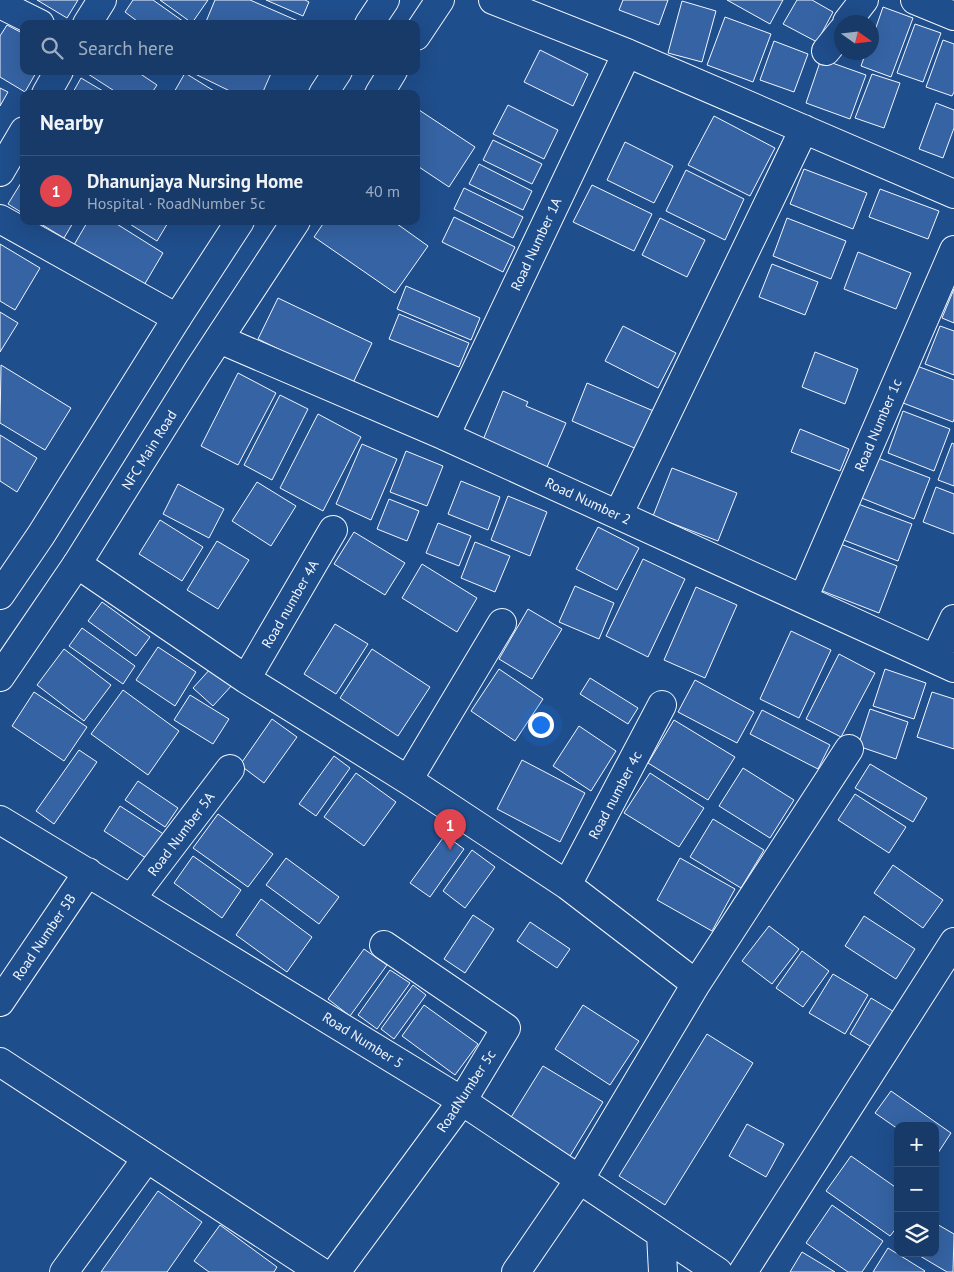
<!DOCTYPE html>
<meta charset="utf-8">
<style>
body{margin:0;font-family:"PT Sans",sans-serif;background:#244571;color:#f1f3f6}
.controls{position:absolute;right:15px;bottom:15px;display:grid;overflow:hidden;border-radius:10px;box-shadow:0 5px 20px #0002}
.controls button{width:45px;height:45px;display:grid;place-items:center;padding:0;border:0;border-bottom:1px solid #36547d;background:#173a69;color:#f1f3f6;font:25px sans-serif}
.compass{position:absolute;left:834px;top:15px;width:45px;height:45px;border-radius:50%;background:#173a69;box-shadow:0 5px 20px #0002;rotate:104deg}
.you{position:absolute;left:540px;top:724px;width:18px;height:18px;margin:-12px;border:4px solid #fff;border-radius:50%;background:#1a73e8;box-shadow:0 0 0 8px #1a73e833}
.badge{display:grid;place-items:center;width:32px;height:32px;border-radius:50%;background:#e797bd;color:#fff;font-size:16px;font-weight:700}
.pin{position:absolute;translate:-50% -41px;filter:drop-shadow(0 1px 2px #0008)}
.pin::after{content:'';position:absolute;top:26px;width:18px;height:15px;background:inherit;clip-path:polygon(0 0,100% 0,50% 100%)}
.list{margin:0;padding:0;list-style:none}
h2{display:flex;justify-content:space-between;align-items:center;height:65px;margin:0;padding:0 20px;font-size:21px}
h2 small{font-size:16px;font-weight:400;color:#9eadc0}
.list li{display:grid;grid-template-columns:32px 1fr auto;gap:15px;align-items:center;box-sizing:border-box;height:70px;padding:0 20px;border-top:1px solid #36547d}
.list b{display:block;font-size:19px;white-space:nowrap}
.list p{margin:0;font-size:16px;white-space:nowrap;color:#9eadc0}
.list em{font-size:16px;font-style:normal;color:#9eadc0}
.icon{flex:none;width:28px;height:28px;fill:none;stroke:currentColor;stroke-width:2;stroke-linecap:round;stroke-linejoin:round}
.map{position:relative;flex:none;width:954px;height:1272px;overflow:hidden}
.search{position:absolute;background:#173a69;box-shadow:0 5px 20px #0002;left:20px;top:20px;width:400px;height:55px;display:flex;align-items:center;gap:12px;box-sizing:border-box;padding:0 18px;border-radius:10px;color:#9eadc0;font-size:19px}
.panel{position:absolute;background:#173a69;box-shadow:0 5px 20px #0002;left:20px;top:90px;width:400px;height:135px;border-radius:10px}
.map>svg:first-child{display:block}
.building{fill:#3563a3;stroke:#f2f6ff}
.lines{fill:none;stroke-linecap:round;stroke-linejoin:round}
.minor-casing{stroke:#f2f6ff;stroke-width:30}
.major-casing{stroke:#f2f6ff;stroke-width:30}
.minor{stroke:#1f4e8c;stroke-width:28}
.major{stroke:#1f4e8c;stroke-width:28}
.labels{text-anchor:middle;dominant-baseline:central;stroke-width:4;stroke-linejoin:round;paint-order:stroke}
.street-label{font-size:14px;fill:#f2f6ff;stroke:#1f4e8c}
</style>
<div class="map">
<svg width="954" height="1272" viewBox="0 0 954 1272">
<rect width="100%" height="100%" fill="#1f4e8c"/>
<path class="building" d="M37 0H78L67 18Z
M133 0H153L187 24H141L125 12Z
M160 0H208L192 23Z
M215 0H250L298 21 296 24H205Z
M266 0H305L309 2 303 16Z
M623 0H668L659 25 619 10Z
M727 0H783L770 24Z
M797 0H812L833 12 817 42 783 24Z
M682 1 716 11 702 62 668 53Z
M883 7 913 18 891 77 861 66 866 52H872V39Z
M725 17 771 34 753 82 707 65Z
M915 24 941 33 923 82 897 73Z
M7 25 24 34V71H37L25 92 0 77V36Z
M943 40 954 44V92L952 96 926 87Z
M774 41 808 54 794 92 760 80Z
M540 50 588 74 573 106 524 82Z
M821 59 866 75 850 119 806 103Z
M86 71H136L157 85 151 94H119L85 72Z
M189 71H272L262 94H236Z
M185 73 219 94H173Z
M872 74 900 83 884 128 855 118Z
M81 78 108 94H72Z
M0 88 8 92 0 106Z
M936 103 954 110V128L943 158 919 149Z
M508 105 558 130 544 159 493 134Z
M416 108 475 147 449 187 416 165Z
M714 116 775 148 750 196 688 165Z
M493 140 542 164 532 184 483 160Z
M625 142 673 166 654 203 607 180Z
M479 164 532 191 523 210 469 184Z
M804 169 867 193 853 229 790 204Z
M686 170 744 199 725 240 666 211Z
M24 178V214L8 204Z
M592 185 652 214 634 251 573 222Z
M464 188 523 217 513 238 454 209Z
M880 189 939 211 928 239 869 217Z
M454 217 515 247 503 272 442 242Z
M660 218 705 240 687 277 642 255Z
M787 218 846 241 831 279 773 256Z
M36 221H74L64 238Z
M88 221H112L163 253 140 292 71 250Z
M125 221H169L157 241Z
M325 221H393L428 246 395 293 314 237Z
M0 244 40 268 15 310 0 301Z
M858 252 911 273 896 309 844 289Z
M772 264 818 282 805 315 759 297Z
M406 286 480 318 471 340 397 309Z
M954 289V323L942 318Z
M278 298 372 343 352 385 258 339Z
M0 312 18 323 0 352Z
M399 314 469 343 459 367 389 339Z
M623 326 676 353 658 388 605 361Z
M940 326 954 331V375L925 364Z
M815 352 858 369 845 404 802 387Z
M1 365 71 408 45 450 0 423Z
M917 366 954 380V419L953 422 903 403Z
M238 373 276 393 238 465 201 446Z
M587 383 656 412 639 450 572 421Z
M503 391 528 402 526 406 566 423 547 467 483 440Z
M280 395 308 409 272 480 244 465Z
M903 411 950 429 934 471 888 453Z
M318 414 361 437 323 511 280 488Z
M800 429 849 449 840 471 791 452Z
M0 435 37 458 17 492 0 481Z
M952 443 954 444V486L938 480Z
M362 444 397 459 371 520 336 504Z
M406 451 443 466 427 506 390 492Z
M875 457 930 478 914 519 859 497Z
M672 468 737 493 718 541 653 516Z
M461 481 500 497 488 530 448 514Z
M257 482 296 506 271 546 232 521Z
M178 484 224 509 209 538 163 514Z
M936 487 954 494V534L923 522Z
M508 496 547 512 530 556 491 540Z
M389 499 419 511 407 541 377 529Z
M850 501 912 524 898 561 836 537Z
M160 520 203 547 182 581 139 554Z
M438 523 471 536 459 566 426 553Z
M598 527 639 548 617 590 576 569Z
M354 532 405 563 385 595 334 564Z
M217 541 249 560 218 609 187 590Z
M475 542 510 556 495 592 461 578Z
M838 543 897 566 879 613 820 590Z
M643 559 685 579 648 657 606 636Z
M422 564 477 598 457 632 402 598Z
M575 586 614 603 599 639 559 622Z
M696 587 737 605 705 678 664 660Z
M102 602 150 637 136 656 88 621Z
M528 609 562 629 532 679 499 659Z
M335 624 368 644 336 694 304 674Z
M82 628 135 666 123 684 69 646Z
M791 631 831 650 799 718 760 699Z
M158 647 196 672 175 706 136 680Z
M64 649 111 685 84 721 37 685Z
M372 649 430 687 398 736 340 698Z
M839 654 875 673 841 737 806 719Z
M212 667 233 684 213 706 193 688Z
M499 669 543 699 515 741 471 711Z
M885 669 926 683 914 719 873 706Z
M590 678 638 708 628 724 580 694Z
M695 680 754 712 737 743 678 712Z
M123 690 179 731 148 775 91 734Z
M34 692 87 727 64 761 12 726Z
M932 692 954 699V749L917 737Z
M190 695 229 719 213 744 174 720Z
M870 709 908 722 896 759 858 746Z
M762 710 830 745 818 769 750 734Z
M272 719 297 737 264 783 240 765Z
M674 720 735 757 708 800 648 763Z
M579 726 616 751 591 791 553 766Z
M79 750 97 762 54 824 36 811Z
M334 756 350 768 316 816 299 804Z
M522 760 585 793 560 842 497 809Z
M870 764 927 798 913 822 855 788Z
M743 768 794 800 770 838 719 806Z
M356 773 396 802 364 846 324 817Z
M650 773 704 808 679 847 624 813Z
M138 781 178 808 165 827 125 800Z
M855 794 906 827 889 853 838 820Z
M120 806 165 835 149 860 104 831Z
M218 814 273 854 248 887 193 848Z
M713 819 764 850 741 888 690 857Z
M445 835 464 849 430 897 410 883Z
M472 850 495 867 465 908 443 891Z
M193 856 241 890 222 918 174 883Z
M286 858 339 897 319 924 266 885Z
M680 858 735 889 712 931 657 900Z
M893 865 943 900 923 928 874 893Z
M261 899 312 937 287 972 236 935Z
M473 915 494 929 465 973 444 959Z
M864 916 915 949 896 979 845 946Z
M530 922 570 949 557 968 517 941Z
M769 926 799 949 772 984 742 961Z
M364 949 387 965 350 1016 328 999Z
M802 951 829 971 803 1007 776 988Z
M390 970 410 983 377 1029 358 1015Z
M833 974 868 995 845 1034 809 1013Z
M413 985 426 995 394 1039 381 1029Z
M871 998 896 1013 875 1049 850 1034Z
M424 1005 478 1044 455 1075 402 1036Z
M583 1005 639 1041 610 1085 555 1049Z
M707 1034 753 1063 665 1205 619 1176Z
M543 1066 603 1102 570 1156 510 1119Z
M891 1091 951 1133 936 1156 935 1126H898V1129L875 1113Z
M747 1124 784 1144 766 1177 729 1156Z
M851 1156 898 1189V1226L890 1236 826 1191Z
M158 1191 202 1222 167 1272H101Z
M832 1205 883 1241 862 1272H848L806 1243Z
M935 1223 954 1234 953 1272H947L915 1253H935Z
M220 1225 277 1267 274 1272H209L194 1261Z
M888 1248 925 1271 924 1272H873Z
M802 1252 835 1272H790Z"/>
<g class="lines">
<defs>
<path id="minor" d="M493 0 627 53 954 194
M915 0 954 16
M0 4 40 24
M847 22 864 0
M87 24 102 0
M826 51 842 31
M46 94 59 71
M0 172 24 131
M0 219 177 318
M219 339 445 436 954 668
M445 436 627 53
M618 515 804 129
M77 564 246 679 408 780 567 885 696 984
M803 599 954 250
M935 659 954 619
M246 679 333 530
M408 780 502 623
M0 820 131 899 462 1101 718 1272
M567 885 662 705
M131 899 230 769
M0 1002 88 872
M0 1062 321 1272
M661 1234 663 1272
M64 1272 147 1158
M336 1272 462 1101 506 1028 384 945
M516 1272 579 1180 696 984 849 749
M743 1272 954 942"/>
<path id="major" d="M369 24 385 0
M416 36 440 0
M323 94 338 71
M379 94 393 71
M0 595 41 535 177 318 240 221
M0 677 77 564 199 369 296 221"/>
</defs>
<use href="#minor" class="minor-casing"/>
<use href="#major" class="major-casing"/>
<use href="#minor" class="minor"/>
<use href="#major" class="major"/>
</g>
<g class="labels">
<g class="street-label">
<text transform="translate(536 244) rotate(-65)">Road Number 1A</text>
<text transform="translate(878 425) rotate(-67)">Road Number 1c</text>
<text transform="translate(149 450) rotate(-58)">NFC Main Road</text>
<text transform="translate(588 501) rotate(25)">Road Number 2</text>
<text transform="translate(290 604) rotate(-60)">Road number 4A</text>
<text transform="translate(615 795) rotate(-62)">Road number 4c</text>
<text transform="translate(181 834) rotate(-53)">Road Number 5A</text>
<text transform="translate(44 937) rotate(-56)">Road Number 5B</text>
<text transform="translate(363 1040) rotate(32)">Road Number 5</text>
<text transform="translate(466 1091) rotate(-57)">RoadNumber 5c</text>
</g>
</g>
</svg>
<div class="controls">
<button>+</button>
<button>−</button>
<button><svg class="icon" aria-label="layers" viewBox="0 0 24 24"><path d="M12 4l9 5-9 5-9-5zM3 14l9 5 9-5"/></svg></button>
</div>
<svg class="compass" viewBox="-18 -18 36 36"><path d="M0-13l5 13h-10z" fill="#e53935"/><path d="M0 13l5-13h-10z" fill="#9eadc0"/></svg>
<div class="you"></div>
<div class="pin badge" style="left:450px;top:850px;background:#e0444e">1</div>
<div class="search"><svg class="icon" aria-label="search" viewBox="0 0 24 24"><circle cx="10" cy="10" r="6"/><path d="M15 15l6 6"/></svg>Search here</div>
<section class="panel">
<h2>Nearby<small></small></h2>
<ul class="list">
<li><span class="badge" style="background:#e0444e">1</span><div><b>Dhanunjaya Nursing Home</b><p>Hospital · RoadNumber 5c</p></div><em>40 m</em></li>
</ul>
</section>
</div>
